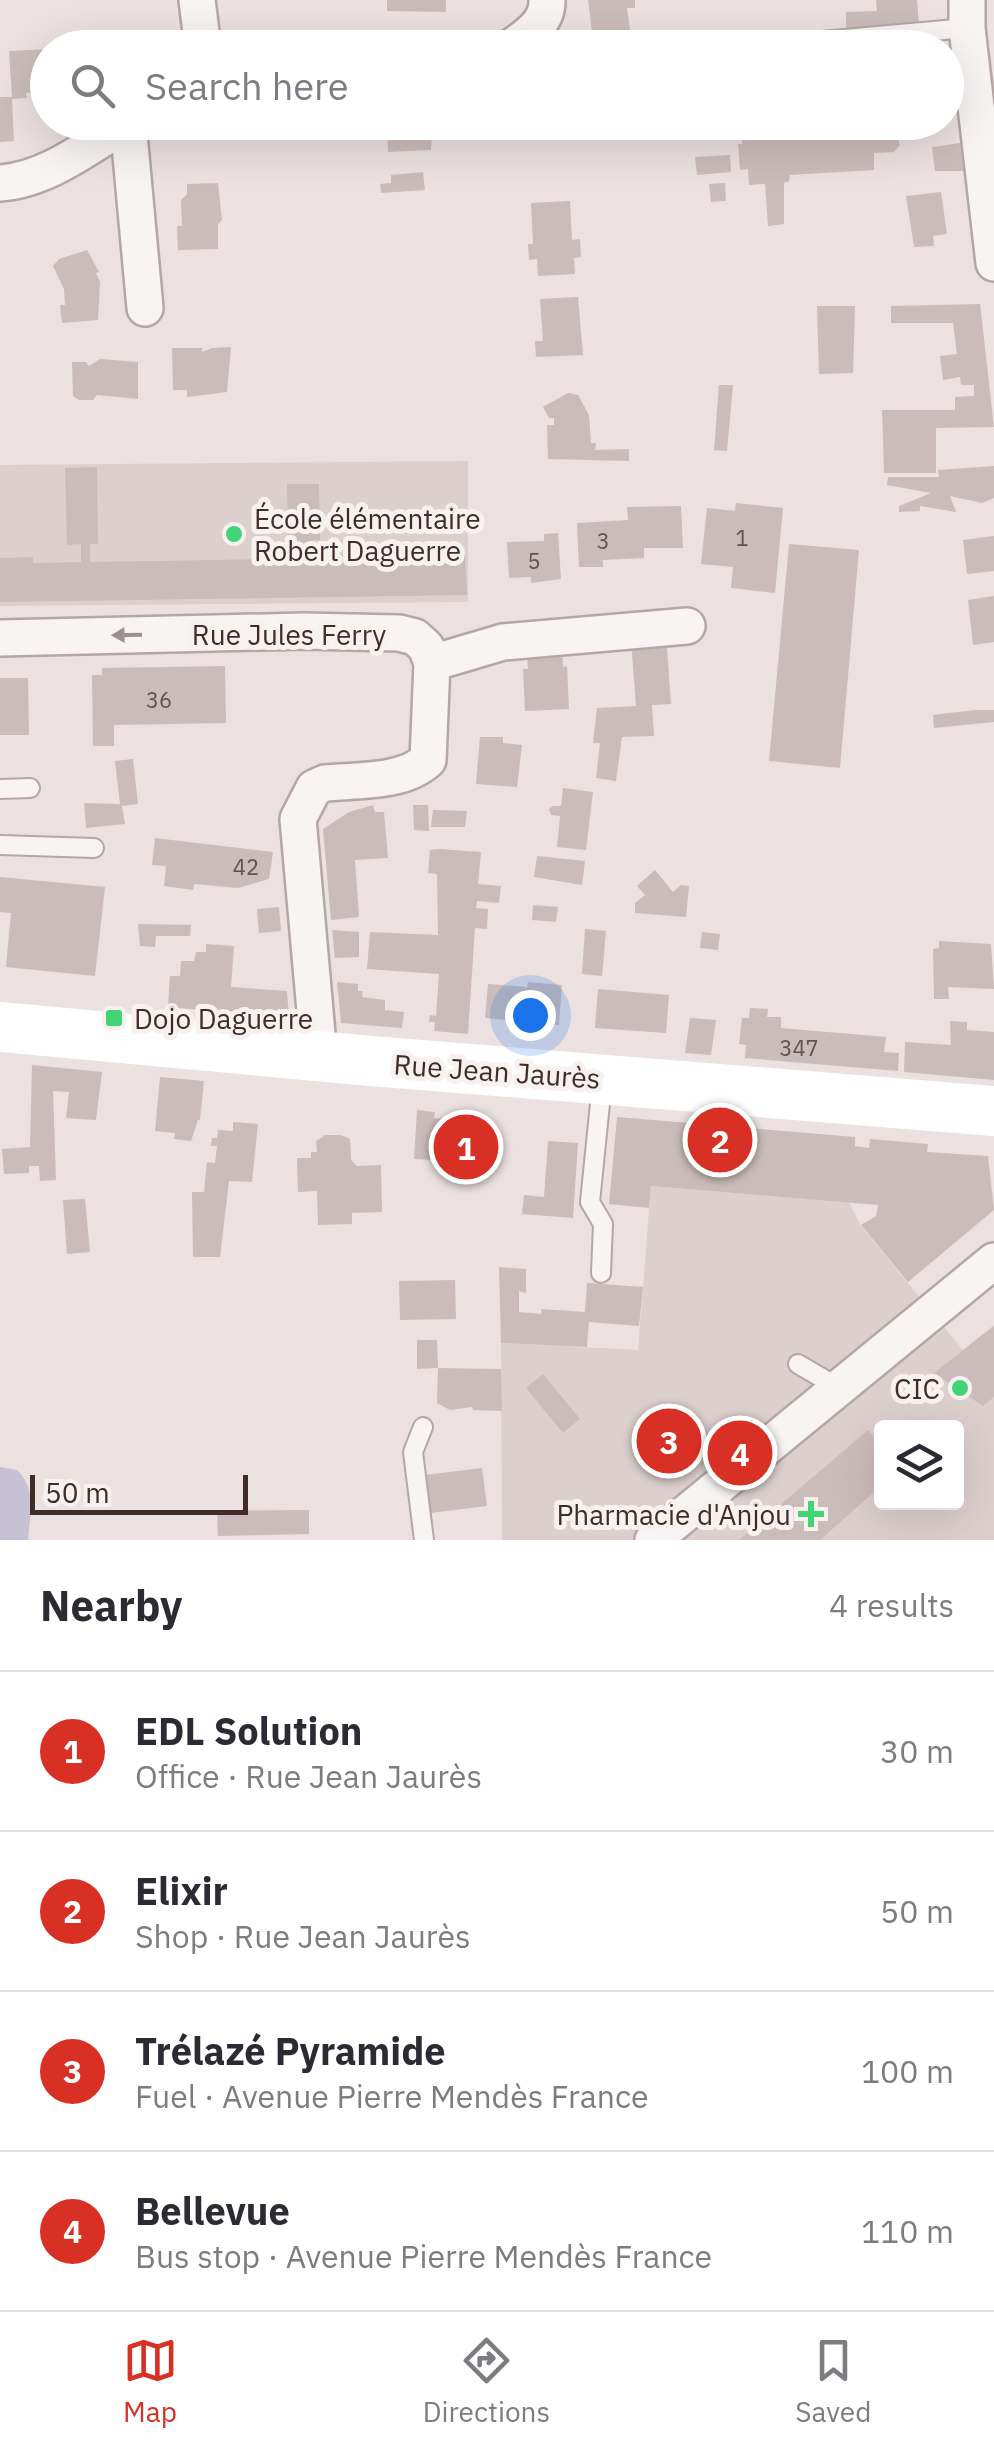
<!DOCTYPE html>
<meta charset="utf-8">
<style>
body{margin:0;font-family:"IBM Plex Sans",sans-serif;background:#f7f7f7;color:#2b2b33}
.controls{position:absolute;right:30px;bottom:30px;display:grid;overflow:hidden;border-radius:10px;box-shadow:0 10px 40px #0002}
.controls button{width:90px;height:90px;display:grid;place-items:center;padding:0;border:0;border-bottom:2px solid #e1e1e2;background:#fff;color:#2b2b33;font:50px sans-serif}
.scale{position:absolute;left:30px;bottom:25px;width:218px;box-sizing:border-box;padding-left:10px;border:5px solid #422c28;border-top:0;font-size:28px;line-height:35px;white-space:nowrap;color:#422c28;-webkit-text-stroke:8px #f7f1f0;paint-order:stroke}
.you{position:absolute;left:530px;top:1015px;width:35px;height:35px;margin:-25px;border:8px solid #fff;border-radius:50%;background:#1a73e8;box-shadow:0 0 0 15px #1a73e833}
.badge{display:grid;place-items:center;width:65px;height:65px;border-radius:50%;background:#d93025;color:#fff;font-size:32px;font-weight:700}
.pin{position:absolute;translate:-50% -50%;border:5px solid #fff;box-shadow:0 2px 10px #0006}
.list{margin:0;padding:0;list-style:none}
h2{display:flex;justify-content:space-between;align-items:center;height:130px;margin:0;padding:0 40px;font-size:42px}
h2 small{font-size:32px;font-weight:400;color:#7c7c81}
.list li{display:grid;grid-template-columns:65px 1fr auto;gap:30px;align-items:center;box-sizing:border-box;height:160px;padding:0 40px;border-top:2px solid #e1e1e2}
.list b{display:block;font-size:38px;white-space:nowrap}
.list p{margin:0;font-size:32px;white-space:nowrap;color:#7c7c81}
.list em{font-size:32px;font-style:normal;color:#7c7c81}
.icon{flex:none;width:55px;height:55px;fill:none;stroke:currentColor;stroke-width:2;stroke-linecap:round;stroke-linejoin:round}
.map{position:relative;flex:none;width:994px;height:1540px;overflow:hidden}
.search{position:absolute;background:#fff;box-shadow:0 10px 40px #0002;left:30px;right:30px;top:30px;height:110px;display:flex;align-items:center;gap:25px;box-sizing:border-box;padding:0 35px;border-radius:55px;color:#7c7c81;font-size:38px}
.sheet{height:770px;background:#fff}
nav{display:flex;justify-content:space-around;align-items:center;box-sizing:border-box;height:140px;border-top:2px solid #e1e1e2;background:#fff;font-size:28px;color:#7c7c81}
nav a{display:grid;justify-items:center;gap:5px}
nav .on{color:#d93025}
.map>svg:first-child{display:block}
.built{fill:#dcd0ce;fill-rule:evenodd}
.green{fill:#c6c1d4}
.building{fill:#cabcba}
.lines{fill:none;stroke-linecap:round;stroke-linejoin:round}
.lane-casing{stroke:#b4a7a5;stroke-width:22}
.street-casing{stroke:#b4a7a5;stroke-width:40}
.lane{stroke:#f8f4f3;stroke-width:18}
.street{stroke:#f8f4f3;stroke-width:35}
.secondary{stroke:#fff;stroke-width:50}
.oneway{fill:#9d908e}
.poi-dot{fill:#40d477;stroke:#f7f1f0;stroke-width:4}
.labels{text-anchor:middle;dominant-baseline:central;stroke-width:10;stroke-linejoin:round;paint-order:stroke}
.number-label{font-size:22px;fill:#64504c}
.poi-label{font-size:28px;fill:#422c28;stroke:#f7f1f0;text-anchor:start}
.street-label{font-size:28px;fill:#422c28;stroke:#f7f1f0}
</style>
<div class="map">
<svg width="994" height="1540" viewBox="0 0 994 1540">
<rect width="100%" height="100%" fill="#eae1e0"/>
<path class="built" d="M468 461V602L0 606V465Z
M651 1186 849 1202 861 1226 963 1350 994 1325V1540H502L501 1343 638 1350ZM882 1428H956V1502H882Z"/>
<path class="green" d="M0 1467 17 1470C37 1489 30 1515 28 1540H0Z"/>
<path class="building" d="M387 0H446V12L387 11Z
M588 0H635V8H627L632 45 594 48Z
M876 0H917L919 26 846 31V12L877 11Z
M100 31 134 35V48H82L81 35H96Z
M48 49V92L26 93 27 98 12 99 14 141 0 142V97H12L9 51Z
M272 122H332V134L272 132Z
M387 122H433L431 150 388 152Z
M496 122H574L546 139H513V132L497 133Z
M800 122H847V128L873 130 872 122H892L900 145 894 152 874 153V170L790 175 789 181 784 183V224L768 226 765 184 749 185 748 169 740 170 738 144H742V137H747L746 132 800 129Z
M960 143 964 171H935L932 147Z
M730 155 731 172 697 175 695 157Z
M423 172 425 190 381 193 380 184 391 183V175Z
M218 183 222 220 218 224V249L178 250 177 226H182L181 200 187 194V184Z
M725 183 726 201 711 202 709 184Z
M941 192 947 234 933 236 934 246 914 247 906 196Z
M570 201 572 240 580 239 581 257 574 258 575 274 538 276 537 259 529 260 528 244H533L531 203Z
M87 250 99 272 96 273 100 282 98 320 62 323 60 305H65L64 289 53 266 59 259Z
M578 297 583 355 536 357 535 341H543L540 299Z
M980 304 994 427 936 428V473H884L882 410H955V397L974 396V385H961L960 377 943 380 940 356 957 354 953 323H891V306Z
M817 306H855L853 373 819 374Z
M231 347 227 392 187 397V390H173L172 348H202V352L212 348Z
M100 359 138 362V399L97 395 93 400H79L73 396 72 362H86L89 366Z
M719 385H733L727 451 714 450Z
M568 393 578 395 589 415 591 443H596L595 450 629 449V461L548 459 547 425H554V418H549L543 407Z
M994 466V498L982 503 950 496 956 512 920 506V511L899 512V506L931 493 887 485 888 477H939L938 470Z
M97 467 98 544H90V562L279 559 280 541H288L287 484H319L320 540H313L314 558 465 555 467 595 0 602V558L33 557V563L81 562V544L67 545 65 468Z
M736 503 783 508 775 593 731 588 733 567 701 564 707 508 735 511Z
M681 506 683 548H644V558L603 560V567H579L577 523 628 520 627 507Z
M558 533 561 579 531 583V577L509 578 507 542 544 541V534Z
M994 536V571L967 574 963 540Z
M789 544 859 550 840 768 769 761Z
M994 596V642L973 645 968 600Z
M666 634 671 704 652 705 654 736 622 737 616 781 596 778 600 743H593L597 708 636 706 631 640Z
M562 650 563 667 567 666 569 709 525 711 523 669H528L527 655Z
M225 666 226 723 114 725V746H93L92 675H102V668Z
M0 678H28L29 735H0Z
M975 710H994V722L934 728 933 715Z
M480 737H503V743L522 745 517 787 476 784Z
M133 759 138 804 122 806 125 824 86 828 84 803 120 804 115 761Z
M563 788 593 792 586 850 557 847 560 816 551 815 549 809 553 806H561Z
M373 805 375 812H384L388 858 355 860 359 917 331 920 323 829 349 812Z
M413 805H428L429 831 414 830Z
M433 810 467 811 465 827H431Z
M155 838 273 852 269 879 238 888 194 884 193 890 164 886 166 866 152 865Z
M440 849 481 852 478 884 501 886 499 903 477 901 476 908 488 909 487 929 475 928 468 1034 434 1031 435 1022H429L430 1015 436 1016 439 974 367 969 370 932 438 935 437 874 428 873 430 850Z
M537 856 585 861 582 885 534 877Z
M655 870 673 892 681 885 689 886 686 917 635 913V903L645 895 637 886Z
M0 877 105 887 95 976 6 967 11 913 0 912Z
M533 905 558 907 556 922 532 920Z
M279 907 281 931 259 933 257 909Z
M138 924 191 925 190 936H156L155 947 140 946Z
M585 929 606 931 602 976 582 974Z
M332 930 359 932V957L335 958Z
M702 932 720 934 718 950 700 948Z
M939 941 991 944 994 989 948 987 949 999H934L933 949 939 948Z
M206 944 234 946 231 987 287 991 289 1018 168 1007 170 976H180L181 961H194L196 952H206Z
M337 982 358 984V991H363L362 997 385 1000V1010L404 1012 402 1028 341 1023Z
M528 982 562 985 559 1025 485 1018 488 984 527 987Z
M598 989 669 995 666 1033 595 1028Z
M750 1008 768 1009 767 1017H781V1028L886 1037 884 1052 899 1053 898 1071 745 1058 746 1045 739 1044 742 1018H749Z
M690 1018 716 1020 711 1055 685 1053Z
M950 1021 967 1022V1030L994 1032V1080L904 1072 905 1042 951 1045Z
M32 1065 102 1072 96 1120 66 1118 69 1092 53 1091 56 1180 40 1181 39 1166H29V1173L4 1174 2 1149 30 1147Z
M160 1077 204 1081 200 1120H198L191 1141 174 1139 175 1133 155 1131Z
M417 1110 435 1112 434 1118 485 1123 480 1174H470L471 1162 414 1159Z
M617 1117 855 1137V1146L869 1148 870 1139 928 1144 927 1152 988 1156 994 1210 908 1282 861 1225 876 1216 878 1205 651 1186 649 1208 609 1204Z
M233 1122 258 1124 252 1182 229 1181 220 1257H193L192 1192H204L207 1162 215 1163 217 1146H211L212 1138H217L218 1130 233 1131Z
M325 1135H341L350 1139 351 1160 357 1166 381 1165 382 1212 352 1213V1224L318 1225 317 1191 298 1192 297 1158H311V1152H317L316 1141Z
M548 1141 578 1143 573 1218 522 1214 524 1195 544 1197Z
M85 1199 90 1252 67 1254 63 1200Z
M499 1267 526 1269V1293L519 1291V1312L542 1314 541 1309 585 1312 587 1283 643 1287 639 1326 589 1322 587 1347 501 1343Z
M455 1280 456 1319 400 1320 399 1281Z
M994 1326V1397L983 1406 934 1373Z
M417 1340H437L438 1368 417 1369Z
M438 1368 501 1369 502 1411 473 1410 472 1407 450 1410 437 1403Z
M543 1374 580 1419 563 1433 526 1388Z
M868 1430 881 1445V1486L820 1540H739Z
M482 1468 487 1506 430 1513 425 1475Z
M309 1510V1534L218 1536 217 1511Z"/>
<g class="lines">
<defs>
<path id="lane" d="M754 47 967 28
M0 789 30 788
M0 845 94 848
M601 1273 603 1224 590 1202 602 1084
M798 1364 839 1388
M423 1427 413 1452 424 1540"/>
<path id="street" d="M197 0 203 48
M967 0V28L994 263
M510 48C527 36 548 23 547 0
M128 123 145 308
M0 183C47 180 89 146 129 122
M0 638 304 631 399 633 415 637 426 647 432 663 428 760C403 783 358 780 325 783L314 788 298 819 319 1056
M432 663 503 642 687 626
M653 1540 994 1261"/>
</defs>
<use href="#lane" class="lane-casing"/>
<use href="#street" class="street-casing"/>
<use href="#lane" class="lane"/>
<use href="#street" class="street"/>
<path class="secondary" d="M0 1027 371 1061 994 1111"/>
</g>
<defs><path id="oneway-solid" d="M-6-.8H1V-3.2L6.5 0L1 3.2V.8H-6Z" transform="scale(2.5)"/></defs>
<use class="oneway" href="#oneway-solid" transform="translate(127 635) rotate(179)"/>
<g class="poi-dot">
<circle cx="234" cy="534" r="10"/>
<rect x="104" y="1008" width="20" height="20" rx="5"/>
<circle cx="960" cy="1388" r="10"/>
<path d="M806 1499h10v10h10v10h-10v10h-10v-10h-10v-10h10z"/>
</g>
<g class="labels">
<g class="number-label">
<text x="742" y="537">1</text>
<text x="603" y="540">3</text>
<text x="534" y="560">5</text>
<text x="159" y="699">36</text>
<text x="246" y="866">42</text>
<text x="799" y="1047">347</text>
</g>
<g class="poi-label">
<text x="254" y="518">École élémentaire<tspan x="254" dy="32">Robert Daguerre</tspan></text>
<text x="134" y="1018">Dojo Daguerre</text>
<text x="940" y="1388" text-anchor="end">CIC</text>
<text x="791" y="1514" text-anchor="end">Pharmacie d'Anjou</text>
</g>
<g class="street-label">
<text x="289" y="634">Rue Jules Ferry</text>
<text transform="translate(497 1071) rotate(4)">Rue Jean Jaurès</text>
</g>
</g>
</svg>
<div class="controls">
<button><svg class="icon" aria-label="layers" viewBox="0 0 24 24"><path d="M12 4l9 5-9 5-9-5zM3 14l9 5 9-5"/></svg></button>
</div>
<div class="scale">50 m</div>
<div class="you"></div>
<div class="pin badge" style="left:466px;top:1147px">1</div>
<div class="pin badge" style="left:720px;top:1140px">2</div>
<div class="pin badge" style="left:669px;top:1441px">3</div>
<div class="pin badge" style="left:740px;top:1453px">4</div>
<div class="search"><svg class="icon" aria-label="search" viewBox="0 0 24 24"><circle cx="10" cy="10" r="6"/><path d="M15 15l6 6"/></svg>Search here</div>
</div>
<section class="sheet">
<h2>Nearby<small>4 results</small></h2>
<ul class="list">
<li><span class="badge">1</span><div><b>EDL Solution</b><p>Office · Rue Jean Jaurès</p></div><em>30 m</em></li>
<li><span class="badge">2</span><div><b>Elixir</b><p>Shop · Rue Jean Jaurès</p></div><em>50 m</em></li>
<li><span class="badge">3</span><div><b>Trélazé Pyramide</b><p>Fuel · Avenue Pierre Mendès France</p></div><em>100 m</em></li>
<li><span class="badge">4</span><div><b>Bellevue</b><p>Bus stop · Avenue Pierre Mendès France</p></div><em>110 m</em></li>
</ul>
</section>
<nav>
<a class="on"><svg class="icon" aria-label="map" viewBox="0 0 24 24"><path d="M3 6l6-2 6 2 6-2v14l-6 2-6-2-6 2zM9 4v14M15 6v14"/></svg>Map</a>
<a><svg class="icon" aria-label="directions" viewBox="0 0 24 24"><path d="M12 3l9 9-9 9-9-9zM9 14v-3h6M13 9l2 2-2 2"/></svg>Directions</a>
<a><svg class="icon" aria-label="saved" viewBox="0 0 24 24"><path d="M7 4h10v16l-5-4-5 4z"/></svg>Saved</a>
</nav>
